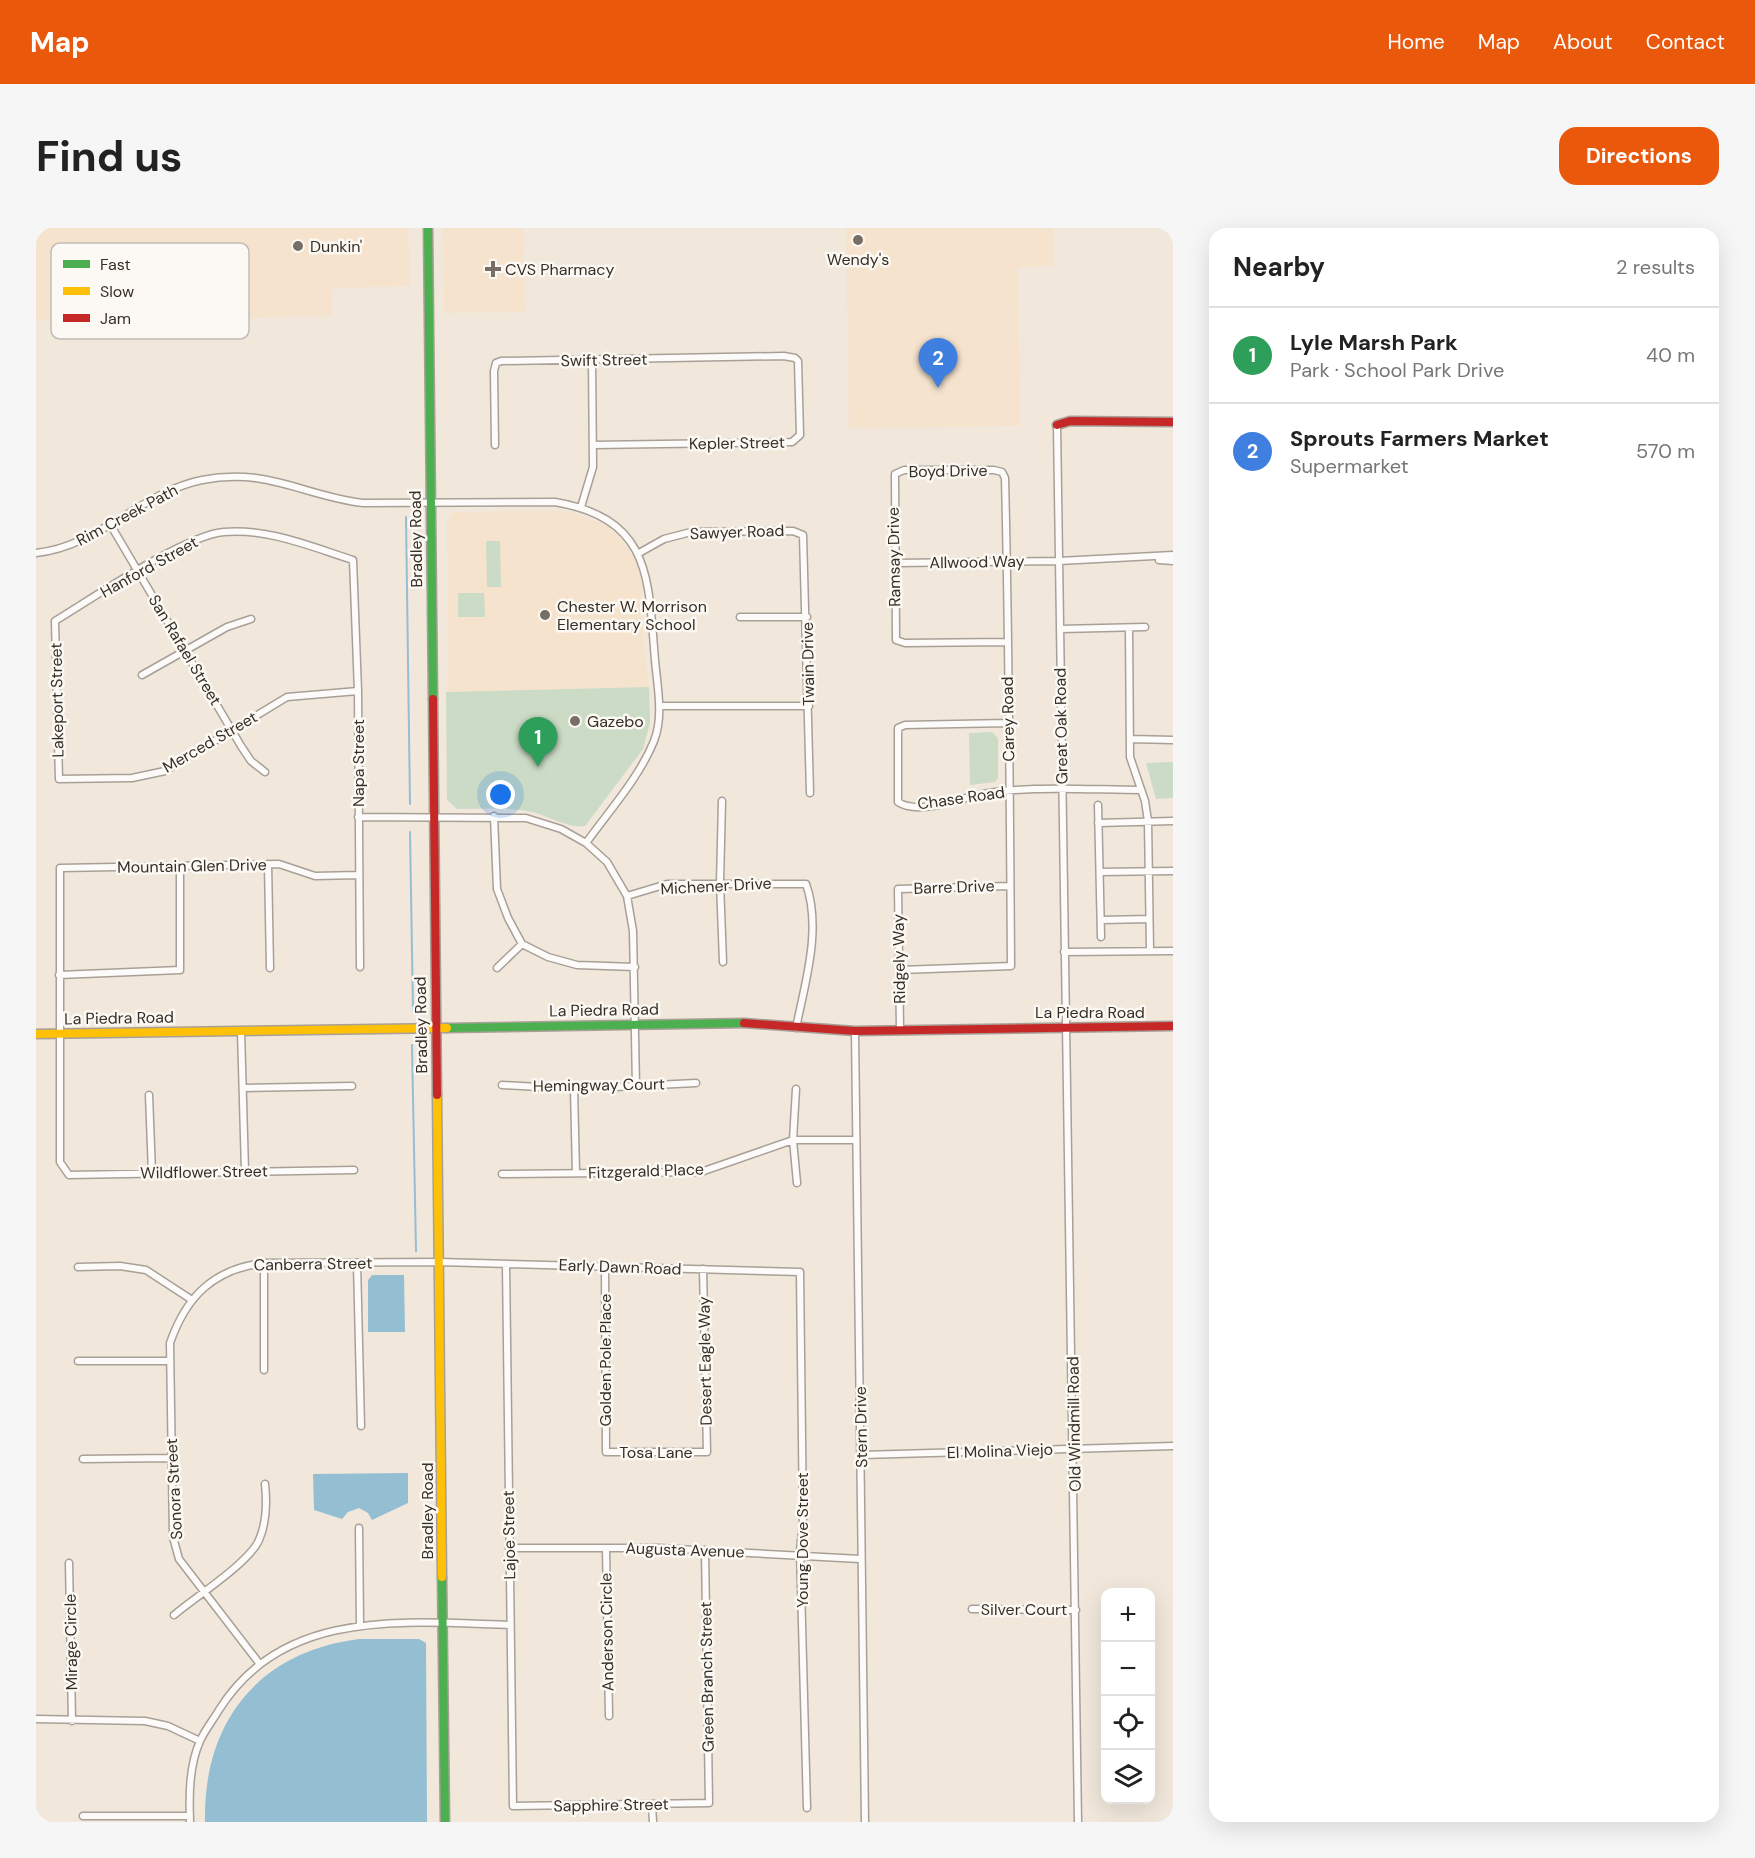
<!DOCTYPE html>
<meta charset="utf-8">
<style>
body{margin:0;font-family:"DM Sans",sans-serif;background:#f6f6f6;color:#222}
.controls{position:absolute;right:18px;bottom:18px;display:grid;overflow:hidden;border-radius:12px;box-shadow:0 6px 24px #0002}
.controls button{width:54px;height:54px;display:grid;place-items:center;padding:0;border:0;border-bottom:2px solid #e0e0e0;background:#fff;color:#222;font:30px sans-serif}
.you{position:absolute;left:465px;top:567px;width:21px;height:21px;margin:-15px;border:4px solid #fff;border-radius:50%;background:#1a73e8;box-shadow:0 0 0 9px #1a73e833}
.badge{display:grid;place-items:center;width:39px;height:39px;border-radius:50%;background:#ea580c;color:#fff;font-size:20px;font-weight:700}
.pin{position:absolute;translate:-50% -50px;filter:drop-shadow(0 2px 3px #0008)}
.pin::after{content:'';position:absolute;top:32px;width:21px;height:18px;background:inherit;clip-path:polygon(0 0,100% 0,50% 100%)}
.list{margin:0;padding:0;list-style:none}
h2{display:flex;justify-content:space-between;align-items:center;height:78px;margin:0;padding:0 24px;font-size:26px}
h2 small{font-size:20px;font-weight:400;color:#767676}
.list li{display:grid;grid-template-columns:39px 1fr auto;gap:18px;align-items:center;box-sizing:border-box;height:96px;padding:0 24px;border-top:2px solid #e0e0e0}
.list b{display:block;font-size:22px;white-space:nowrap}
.list p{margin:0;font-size:20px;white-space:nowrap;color:#767676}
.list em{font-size:20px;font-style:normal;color:#767676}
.icon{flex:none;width:33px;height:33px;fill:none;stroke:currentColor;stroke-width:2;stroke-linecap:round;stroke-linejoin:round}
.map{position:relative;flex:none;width:1137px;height:1594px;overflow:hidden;border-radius:18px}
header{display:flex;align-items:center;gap:36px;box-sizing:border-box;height:84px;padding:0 30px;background:#ea580c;color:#fff}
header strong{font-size:28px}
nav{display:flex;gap:33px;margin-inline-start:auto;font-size:21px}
.intro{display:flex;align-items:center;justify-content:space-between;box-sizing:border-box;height:144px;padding:0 36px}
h1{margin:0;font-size:42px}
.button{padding:15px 27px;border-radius:18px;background:#ea580c;color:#fff;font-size:21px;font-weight:700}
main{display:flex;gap:36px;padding:0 36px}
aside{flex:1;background:#fff;border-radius:18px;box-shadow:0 6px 24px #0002}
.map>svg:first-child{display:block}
.built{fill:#f5e3cd}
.green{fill:#cbdbc5}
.water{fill:#94bed2}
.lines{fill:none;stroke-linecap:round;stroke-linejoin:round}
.stream{stroke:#94bed2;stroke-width:2}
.street-casing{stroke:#a8a097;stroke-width:9}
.fast-casing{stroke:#a8a097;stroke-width:11}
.slow-casing{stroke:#a8a097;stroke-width:11}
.jam-casing{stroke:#a8a097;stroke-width:11}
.street{stroke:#fdfbfa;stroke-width:6}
.fast{stroke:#4caf50;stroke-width:8}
.slow{stroke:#ffc107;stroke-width:8}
.jam{stroke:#c62828;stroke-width:8}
.poi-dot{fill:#776f65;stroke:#fcf8f3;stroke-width:2}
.labels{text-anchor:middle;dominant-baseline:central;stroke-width:5;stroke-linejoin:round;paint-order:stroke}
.poi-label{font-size:16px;fill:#362f26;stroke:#fcf8f3;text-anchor:start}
.street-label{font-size:16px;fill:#362f26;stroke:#fcf8f3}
.key{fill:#fcf8f3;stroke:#c1bcb6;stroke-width:1.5}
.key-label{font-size:16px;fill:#362f26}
</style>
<header>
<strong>Map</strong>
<nav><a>Home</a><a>Map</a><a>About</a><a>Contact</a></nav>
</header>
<div class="intro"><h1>Find us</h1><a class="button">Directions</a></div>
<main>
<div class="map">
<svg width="1137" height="1594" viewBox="0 0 1137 1594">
<rect width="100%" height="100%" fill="#f1e7db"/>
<path class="built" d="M0 0H372L374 58 295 60 296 87 214 90 212 62 140 65 60 92H0Z
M407 0H487L489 84 408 85Z
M810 0H1017V38L982 39 984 198 813 200Z
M525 283 538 285 569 297 583 308 599 332 606 356 607 411 613 459 412 464 411 294 417 284Z"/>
<path class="green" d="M450 313H464L465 359H451Z
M422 365H448L449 389H422Z
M613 459 614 495 607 521 549 598C531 601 510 586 491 583 468 579 444 581 421 581L411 572 410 464Z
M956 504 962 510V550L959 554 934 557 933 505Z
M1137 534V570L1120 571 1110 535Z"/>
<path class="water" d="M336 1047H368L369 1104H332V1052Z
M372 1245V1275L336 1292 332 1285 323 1280 312 1284 306 1291 278 1282 277 1246Z
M323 1411H383L390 1415 391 1594H169C167 1494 222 1424 323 1411Z"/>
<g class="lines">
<path class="stream" d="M370 289 374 576
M374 604 377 783
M376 817 380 1023"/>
<defs>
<path id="street" d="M1021 197 1042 1594
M459 217 458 143 460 135 465 133 748 128 759 130 762 133 764 207 756 214 557 217
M545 279 557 239 556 132
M74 296 205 518 215 533 229 544
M0 325C62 319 106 264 166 252 232 239 267 268 327 275L519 274C616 291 612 350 619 432 621 457 628 488 618 513 603 550 573 583 550 615
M603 325 628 311 655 304 757 303 767 307 774 565
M1123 332 1137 333
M859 335 1023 333 1137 327
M704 389H771
M1093 400 1094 529 1109 573 1112 593 1114 723
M1024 401 1109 399
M106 447 191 399 215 391
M322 463 251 469 129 543 96 550 23 551 19 393C57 370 149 307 188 304 232 300 276 319 317 332L322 463 324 739
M623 478H773
M972 495 869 497 862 500V574C880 586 915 574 934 569 984 556 1053 562 1105 562
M1094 511 1137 512
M686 573 684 655 687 734
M1062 577 1065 709
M458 588 461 661 472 690 486 716 512 729 541 737 599 739
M322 589 490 590 525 601 550 615 571 634 591 668 597 703 600 858
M1062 595 1137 593
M232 636 234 740
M1064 644 1137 643
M591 668 631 656H770C786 701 769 755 760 800
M1065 692 1113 691
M1028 724 1137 723
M461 740 486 716
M864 742 975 738C974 576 973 413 969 250L966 244 958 242H868L859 246 860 412 869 415 971 414
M23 747 144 742V638
M864 801 862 661 974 658
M205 803 209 943
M819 803 829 1594
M466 857 538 861 660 855
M207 860 316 858
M538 861 540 945
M760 861 757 912 761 955
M113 867 116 945
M318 942 33 947 24 934V640L243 636 279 648 323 647
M466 946 665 944 757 912H820
M321 1035 325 1198
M470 1036 477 1578 673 1575 669 1322
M42 1039 84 1038 110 1042 156 1072
M569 1039 570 1224H671L667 1041
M42 1133H134
M228 1142V1035
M826 1227 1137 1218
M47 1231 135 1230
M323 1300 324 1397
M473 1320H623L824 1331
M570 1320 573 1488
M33 1335 36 1493
M936 1381 1040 1382
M138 1387C159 1369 213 1335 223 1312 231 1294 231 1275 229 1256
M223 1435 143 1331 137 1309 134 1115C150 1069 177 1041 228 1035L404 1034 764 1044 767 1295 764 1322 771 1580
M0 1491 109 1493 132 1498 164 1513
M616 1577 617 1594
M47 1588H154
M154 1594C153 1568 153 1538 164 1513 169 1502 177 1492 183 1482 247 1379 370 1394 474 1397"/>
<path id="fast" d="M392 0 397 471
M411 800 708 795
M406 1349 409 1594"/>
<path id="slow" d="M0 806 411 800
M401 867 406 1349"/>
<path id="jam" d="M1021 197 1034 193 1137 194
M397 471 401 867
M708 795 819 803 1137 798"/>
</defs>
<use href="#street" class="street-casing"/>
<use href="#fast" class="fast-casing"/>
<use href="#slow" class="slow-casing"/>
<use href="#jam" class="jam-casing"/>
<use href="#street" class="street"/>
<use href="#fast" class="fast"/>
<use href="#slow" class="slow"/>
<use href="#jam" class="jam"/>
</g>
<g class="poi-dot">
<circle cx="822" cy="12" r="6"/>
<circle cx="262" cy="18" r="6"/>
<path d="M454 32h6v6h6v6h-6v6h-6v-6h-6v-6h6z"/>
<circle cx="509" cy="387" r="6"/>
<circle cx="539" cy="493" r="6"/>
</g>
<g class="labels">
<g class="poi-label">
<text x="274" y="18">Dunkin'</text>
<text x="822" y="31" text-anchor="middle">Wendy's</text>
<text x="469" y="41">CVS Pharmacy</text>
<text x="521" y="378">Chester W. Morrison<tspan x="521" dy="18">Elementary School</tspan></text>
<text x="551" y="493">Gazebo</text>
</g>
<g class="street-label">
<text transform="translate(568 132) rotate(-1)">Swift Street</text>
<text transform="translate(701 215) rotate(-1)">Kepler Street</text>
<text transform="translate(912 243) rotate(-1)">Boyd Drive</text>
<text transform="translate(91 287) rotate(-28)">Rim Creek Path</text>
<text transform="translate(701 304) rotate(-2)">Sawyer Road</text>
<text transform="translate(380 311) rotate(-91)">Bradley Road</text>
<text transform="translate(858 329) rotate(-91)">Ramsay Drive</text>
<text transform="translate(941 334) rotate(-1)">Allwood Way</text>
<text transform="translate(113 339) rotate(-29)">Hanford Street</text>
<text transform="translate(149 422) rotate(59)">San Rafael Street</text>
<text transform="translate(772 436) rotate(-91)">Twain Drive</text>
<text transform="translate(21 472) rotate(-91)">Lakeport Street</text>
<text transform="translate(972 491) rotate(-91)">Carey Road</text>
<text transform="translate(1025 498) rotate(-91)">Great Oak Road</text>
<text transform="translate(174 514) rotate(-30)">Merced Street</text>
<text transform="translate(322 535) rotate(-90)">Napa Street</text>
<text transform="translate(925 570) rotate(-8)">Chase Road</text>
<text transform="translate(156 638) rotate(-1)">Mountain Glen Drive</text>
<text transform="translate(680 658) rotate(-3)">Michener Drive</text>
<text transform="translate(918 659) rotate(-2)">Barre Drive</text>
<text transform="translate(863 731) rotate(-91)">Ridgely Way</text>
<text transform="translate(568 782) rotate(-1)">La Piedra Road</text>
<text x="1054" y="784">La Piedra Road</text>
<text transform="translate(83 790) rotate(-1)">La Piedra Road</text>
<text transform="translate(385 797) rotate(-91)">Bradley Road</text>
<text transform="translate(563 857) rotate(-1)">Hemingway Court</text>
<text transform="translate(610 943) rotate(-2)">Fitzgerald Place</text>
<text transform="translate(168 944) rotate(-1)">Wildflower Street</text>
<text transform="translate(277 1036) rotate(-1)">Canberra Street</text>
<text transform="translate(584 1039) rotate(2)">Early Dawn Road</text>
<text transform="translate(569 1132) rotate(-90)">Golden Pole Place</text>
<text transform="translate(669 1133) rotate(-91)">Desert Eagle Way</text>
<text transform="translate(1038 1196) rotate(-91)">Old Windmill Road</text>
<text transform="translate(825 1199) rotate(-91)">Stern Drive</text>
<text transform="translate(964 1223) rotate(-2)">El Molina Viejo</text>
<text x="620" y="1224">Tosa Lane</text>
<text transform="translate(138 1261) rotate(-93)">Sonora Street</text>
<text transform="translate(391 1283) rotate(-90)">Bradley Road</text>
<text transform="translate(473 1307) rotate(-91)">Lajoe Street</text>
<text transform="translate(766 1312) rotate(-90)">Young Dove Street</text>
<text transform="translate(649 1322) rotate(2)">Augusta Avenue</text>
<text x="988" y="1381">Silver Court</text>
<text transform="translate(571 1404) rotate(-91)">Anderson Circle</text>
<text transform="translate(35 1414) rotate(-91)">Mirage Circle</text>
<text transform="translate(671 1449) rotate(-91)">Green Branch Street</text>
<text transform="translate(575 1577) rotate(-1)">Sapphire Street</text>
</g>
</g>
<rect x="15" y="15" width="198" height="96" rx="9" class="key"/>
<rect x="27" y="32" width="27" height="8" fill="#4caf50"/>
<rect x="27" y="59" width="27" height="8" fill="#ffc107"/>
<rect x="27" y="86" width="27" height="8" fill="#c62828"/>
<g class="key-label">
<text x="64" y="42">Fast</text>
<text x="64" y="69">Slow</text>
<text x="64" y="96">Jam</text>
</g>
</svg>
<div class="controls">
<button>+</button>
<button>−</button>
<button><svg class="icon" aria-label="locate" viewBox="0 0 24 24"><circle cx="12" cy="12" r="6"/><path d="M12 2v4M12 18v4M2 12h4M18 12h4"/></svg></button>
<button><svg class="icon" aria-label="layers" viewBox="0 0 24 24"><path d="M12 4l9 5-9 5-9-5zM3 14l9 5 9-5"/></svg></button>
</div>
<div class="you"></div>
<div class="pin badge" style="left:502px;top:539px;background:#2e9e5b">1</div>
<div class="pin badge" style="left:902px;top:160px;background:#3f7fe0">2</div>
</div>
<aside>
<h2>Nearby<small>2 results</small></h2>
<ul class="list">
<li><span class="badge" style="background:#2e9e5b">1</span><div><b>Lyle Marsh Park</b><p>Park · School Park Drive</p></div><em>40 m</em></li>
<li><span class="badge" style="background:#3f7fe0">2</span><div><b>Sprouts Farmers Market</b><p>Supermarket</p></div><em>570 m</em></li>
</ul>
</aside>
</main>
